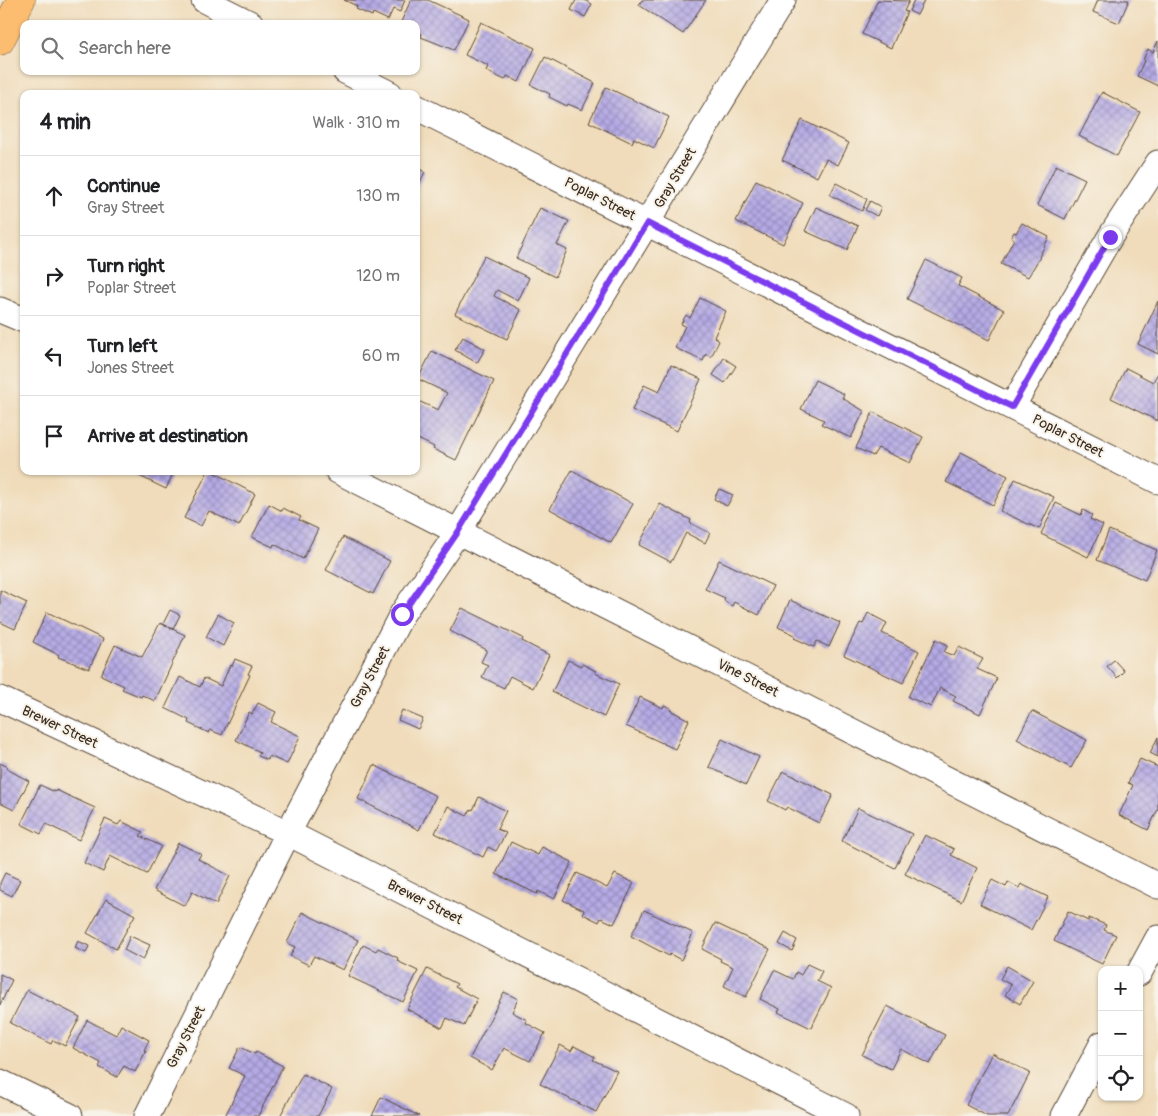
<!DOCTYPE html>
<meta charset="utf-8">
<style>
body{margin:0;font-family:Pangolin,sans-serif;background:#f2f2f2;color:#202124}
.controls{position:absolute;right:15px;bottom:15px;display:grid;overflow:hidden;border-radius:10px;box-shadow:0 1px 4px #0004}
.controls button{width:45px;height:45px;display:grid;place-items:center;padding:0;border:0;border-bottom:1px solid #e0e0e0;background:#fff;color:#202124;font:25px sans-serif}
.stop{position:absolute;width:15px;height:15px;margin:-11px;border:4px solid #7c3aed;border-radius:50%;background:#fff}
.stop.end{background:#7c3aed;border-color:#fff;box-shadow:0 1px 5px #0008}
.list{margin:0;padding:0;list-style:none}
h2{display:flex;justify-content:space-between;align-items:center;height:65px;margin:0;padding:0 20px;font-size:21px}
h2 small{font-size:16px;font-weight:400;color:#757577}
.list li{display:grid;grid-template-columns:32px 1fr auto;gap:15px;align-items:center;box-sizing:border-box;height:80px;padding:0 20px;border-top:1px solid #e0e0e0}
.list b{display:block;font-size:19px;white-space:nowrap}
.list p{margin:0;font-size:16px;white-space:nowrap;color:#757577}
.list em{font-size:16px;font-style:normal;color:#757577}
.icon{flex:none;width:28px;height:28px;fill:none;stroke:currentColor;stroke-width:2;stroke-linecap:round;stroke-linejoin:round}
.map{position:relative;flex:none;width:1158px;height:1116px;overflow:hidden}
.search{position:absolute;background:#fff;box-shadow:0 1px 4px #0004;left:20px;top:20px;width:400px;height:55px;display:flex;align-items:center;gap:12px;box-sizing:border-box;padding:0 18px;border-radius:10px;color:#757577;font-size:19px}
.panel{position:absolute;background:#fff;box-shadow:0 1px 4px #0004;left:20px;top:90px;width:400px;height:385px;border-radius:10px}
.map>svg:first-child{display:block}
.building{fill:url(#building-cross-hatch)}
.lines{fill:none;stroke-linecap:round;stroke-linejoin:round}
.minor-casing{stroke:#564535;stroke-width:27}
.major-casing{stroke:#564535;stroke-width:29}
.minor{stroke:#fff;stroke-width:25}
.major{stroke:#fcbd6f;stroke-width:28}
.route{stroke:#7c3aed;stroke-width:6}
.labels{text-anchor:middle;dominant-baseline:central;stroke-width:4;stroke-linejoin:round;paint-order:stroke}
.street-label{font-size:14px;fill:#3b2a1e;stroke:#f7f3e8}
</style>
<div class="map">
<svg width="1158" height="1116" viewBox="0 0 1158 1116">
<defs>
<pattern id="building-cross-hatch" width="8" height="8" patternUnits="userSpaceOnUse" patternTransform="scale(1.25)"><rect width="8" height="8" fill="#b5aae5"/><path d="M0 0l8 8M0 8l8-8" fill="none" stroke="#948bb9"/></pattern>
</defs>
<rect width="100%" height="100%" fill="#f7f3e8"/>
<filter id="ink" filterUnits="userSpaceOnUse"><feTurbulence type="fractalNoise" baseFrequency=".02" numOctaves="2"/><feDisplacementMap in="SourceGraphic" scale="10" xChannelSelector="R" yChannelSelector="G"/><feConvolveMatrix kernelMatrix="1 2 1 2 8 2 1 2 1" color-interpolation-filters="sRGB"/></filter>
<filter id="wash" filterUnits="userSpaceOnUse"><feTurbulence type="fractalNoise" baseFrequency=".0096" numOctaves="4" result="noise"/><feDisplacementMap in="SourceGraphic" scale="20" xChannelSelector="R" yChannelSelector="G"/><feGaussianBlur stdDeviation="1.12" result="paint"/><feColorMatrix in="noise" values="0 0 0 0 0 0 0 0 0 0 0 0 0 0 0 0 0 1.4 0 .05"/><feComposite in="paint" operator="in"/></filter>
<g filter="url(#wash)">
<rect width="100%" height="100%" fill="#f0dcba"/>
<g id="blocks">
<path class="building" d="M344 0H405L400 12 393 9 388 20 373 13 372 16 356 9 357 6Z
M411 0H428L469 19 454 50 421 37 422 34 416 31V24H400Z
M576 0H584L592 4 585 17 571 10Z
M642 0H706L683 34 639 5Z
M878 0 909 1 904 11 907 12 891 48 862 34Z
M914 0 924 1 917 15 909 11Z
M1098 0H1129L1119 23 1093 12Z
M481 22 535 48 519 82 507 76 505 80 486 71 488 66 465 55Z
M1158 41V86L1137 76 1144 61 1143 60 1148 49 1153 52Z
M545 57 595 83 582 110 568 104 567 106 549 97 550 94 531 85Z
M606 87 669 117 654 148 634 138 632 143 589 122Z
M1102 92 1140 112 1117 156 1079 136Z
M802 120 849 143 838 165 826 159 817 177 782 160Z
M1056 165 1085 179 1065 219 1037 205Z
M416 167 425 172 416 190Z
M756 180 803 203 783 244 736 221Z
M836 183 867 199 862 211 830 195Z
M870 201 881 207 877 216 865 210Z
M816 207 858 226 847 250 805 231Z
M540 208 569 221 557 245 567 250 555 277 516 258Z
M1022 223 1049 237 1039 257H1040L1028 277 1001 264 1014 239 1011 237 1014 232 1016 233Z
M484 256 529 278 518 301 497 290 494 296 521 310 507 339 455 314Z
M926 260 962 278 958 286 1004 310 989 340 907 299Z
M700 298 726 311 714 337 719 341 711 357 706 354 703 361 675 348 685 326 681 324 686 315 690 318Z
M1158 301V354L1138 344Z
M463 337 485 349 477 363 455 350Z
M432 351 494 381 456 460 433 449 434 447 416 438V400L438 410 447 393 418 379Z
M724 358 736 366 725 383 713 375Z
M671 365 701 379 677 431 632 410 644 385 659 392Z
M1126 368 1153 382 1158 373V421L1111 398Z
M815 380 844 394 842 398 864 411 851 438 821 424 824 420 801 409Z
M873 412 923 437 910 463 878 448 873 456 856 448Z
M961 452 1008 476 993 505 946 482Z
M572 470 633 504 611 543 550 509Z
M129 471H174L166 489Z
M208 471H211L255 494 239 526 209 511 201 526 184 518Z
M1015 479 1054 497 1039 529 1000 511Z
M719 489 733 495 727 506 714 499Z
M1056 503 1081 515 1083 510 1092 515 1090 519 1103 525 1088 557 1041 534Z
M269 504 282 511 283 508 301 517 299 520 318 529 303 559 274 544 273 547 252 537Z
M660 504 691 520 690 523 710 533 705 543 686 533 671 562 639 545Z
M1109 530 1157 550 1145 580 1097 560Z
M343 537 390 561 373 594 326 570Z
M719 560 773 586 759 615 734 602 732 606 724 601 725 598 705 589Z
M0 590 27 603 15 629 0 622Z
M790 600 840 623 829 647 817 641 814 647 794 638 795 635 778 627Z
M462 608 523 638 522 641 549 655 533 688 510 676 504 688 482 677 488 665 481 662 487 650 450 631Z
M170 610 180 615 173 629 163 624Z
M47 612 103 639 89 669 58 657 59 655 33 642Z
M868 613 887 623 882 633 919 651 903 683 844 655 860 623 863 624Z
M218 614 234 623 223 646 206 637Z
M160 623 185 635 155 701 142 695 141 697 122 689 124 686 101 675 115 645 142 657Z
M936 639 948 645 944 652 954 656 959 647 983 659 977 669 997 678 980 714 953 701 956 696 940 688 931 707 908 697Z
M235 659 252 666 248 674 250 675 222 735 210 730 209 733 188 723 189 720 165 708 180 677 200 687 204 678 221 686 230 665 232 666Z
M568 660 581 666 582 664 596 671 595 673 619 684 604 717 552 692Z
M1114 660 1124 671 1117 678 1107 666Z
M640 697 663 708 664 705 671 708 670 710 689 720 675 749 626 726Z
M258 703 276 712 271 722 300 736 287 764 269 756 268 760 258 756 260 752 236 740 249 712 252 714Z
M402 710 423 719 418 729 398 720Z
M1032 711 1087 740 1071 768 1017 739Z
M1158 737V757L1150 753Z
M722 739 759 757 746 785 709 767Z
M1140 759 1158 767V809L1148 830 1119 815 1133 785 1128 783Z
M0 763 8 767 7 769 29 781 14 810 0 803Z
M374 765 436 796 419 830 358 799Z
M783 771 833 795 819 823 787 807 785 810 768 801Z
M40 785 55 792 56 790 95 808 79 840 46 824 41 834 21 824Z
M479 797 506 811 497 829 506 833 496 851 488 847 483 857 435 833 448 806 467 816 471 809 473 810Z
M858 808 912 834 895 868 842 841Z
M105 819 118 825 121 821 143 832 140 836 161 846 147 874 110 856 103 872 84 863Z
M925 835 954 849 951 855 977 868 961 901 905 874Z
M511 842 538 855 542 847 572 862 554 899 538 891 537 894 496 874Z
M178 843 201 854 198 859 230 876 216 904 192 892 185 906 154 890Z
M5 873 20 880 12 896 0 890V883Z
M577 873 607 888 615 874 634 883 614 924 601 918 599 922 583 914 584 910 563 900Z
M992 880 1006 887 1008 882 1019 888 1021 884 1048 897 1031 930 980 904Z
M106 899 135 915 116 949 87 933Z
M644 910 693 933 681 960 670 954 669 956 631 936Z
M1068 911 1088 921 1089 918 1106 925 1104 930 1116 935 1102 964 1054 941Z
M302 912 358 940 343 970 314 956 309 965 290 956 295 947 287 943Z
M715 923 770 949 746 997 724 986 733 967 720 961 721 959 702 949Z
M785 933 797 940 792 951 779 944Z
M130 936 150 945 143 960 124 950Z
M78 941 89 946 86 953 75 948Z
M363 945 376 951 378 948 398 958 397 961 418 971 403 1002 348 976Z
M807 964 822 971 817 981 831 988 811 1028 778 1012 780 1009 760 999 774 970 793 979 796 972 801 975Z
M1007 966 1033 981 1020 1004 1005 995 1011 985 1000 979Z
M427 969 457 984 455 987 477 999 464 1026 447 1018 442 1028 407 1009Z
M0 974 12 980 0 1005Z
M27 990 80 1017 65 1046 53 1040 51 1044 10 1023Z
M504 992 518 999 512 1012 527 1020 526 1023 545 1033 530 1061 504 1048 492 1070 470 1058Z
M887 1006 945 1035 930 1064 901 1049 891 1069 862 1055Z
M87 1020 116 1035 121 1025 149 1040 144 1050 146 1051 135 1072 124 1066 117 1077 99 1067 101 1063 73 1048Z
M560 1045 571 1051 574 1046 595 1057 593 1060 617 1071 596 1112 540 1084Z
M240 1047 255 1054 256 1052 283 1066 258 1116H225L245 1076 229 1068Z
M992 1053 1030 1073 1008 1116H987L966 1105Z
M303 1074 332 1089 318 1116H280Z
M381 1097 419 1116H372Z"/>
</g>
</g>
<g filter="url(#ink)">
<use href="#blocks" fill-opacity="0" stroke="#564535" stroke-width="1"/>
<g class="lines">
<defs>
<path id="minor" d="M204 0 251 24
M345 71 390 94
M416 107 1158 481
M0 310 24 320
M1012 407 1110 237 1158 163
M338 471 1158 886
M0 699 288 833 846 1116
M1139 973 1158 938
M0 1082 70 1116
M147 1116 288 833 402 614 458 532 783 0
M1064 1116 1102 1044"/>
<path id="major" d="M0 41 21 0"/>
</defs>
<use href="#minor" class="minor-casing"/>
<use href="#major" class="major-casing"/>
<use href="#minor" class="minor"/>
<use href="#major" class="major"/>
</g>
</g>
<g class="lines" filter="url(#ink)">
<path class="route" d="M402 614 458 532 647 223 1012 407 1110 237"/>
</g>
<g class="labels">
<g class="street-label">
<text transform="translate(675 178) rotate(-59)">Gray Street</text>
<text transform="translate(600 199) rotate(27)">Poplar Street</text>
<text transform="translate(1068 436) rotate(27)">Poplar Street</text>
<text transform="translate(370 677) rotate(-62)">Gray Street</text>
<text transform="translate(748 678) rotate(27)">Vine Street</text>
<text transform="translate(60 727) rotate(25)">Brewer Street</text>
<text transform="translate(425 902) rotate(27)">Brewer Street</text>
<text transform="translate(186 1037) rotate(-63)">Gray Street</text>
</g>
</g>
</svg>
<div class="controls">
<button>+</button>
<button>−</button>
<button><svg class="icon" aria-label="locate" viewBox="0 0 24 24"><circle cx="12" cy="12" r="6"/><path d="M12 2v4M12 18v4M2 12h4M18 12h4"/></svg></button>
</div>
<div class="stop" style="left:402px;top:614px"></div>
<div class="stop end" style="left:1110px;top:237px"></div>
<div class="search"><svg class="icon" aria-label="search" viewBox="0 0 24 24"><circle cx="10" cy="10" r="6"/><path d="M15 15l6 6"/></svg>Search here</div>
<section class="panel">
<h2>4 min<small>Walk · 310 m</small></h2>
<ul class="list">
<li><svg class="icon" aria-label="ahead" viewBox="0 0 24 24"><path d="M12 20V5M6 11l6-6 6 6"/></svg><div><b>Continue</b><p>Gray Street</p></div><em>130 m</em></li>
<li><svg class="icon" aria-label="right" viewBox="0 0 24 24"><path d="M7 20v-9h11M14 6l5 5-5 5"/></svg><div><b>Turn right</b><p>Poplar Street</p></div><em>120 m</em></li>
<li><svg class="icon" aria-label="left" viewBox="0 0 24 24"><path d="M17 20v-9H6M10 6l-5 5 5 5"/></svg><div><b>Turn left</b><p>Jones Street</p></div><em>60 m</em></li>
<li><svg class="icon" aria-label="arrive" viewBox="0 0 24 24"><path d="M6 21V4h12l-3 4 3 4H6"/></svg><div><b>Arrive at destination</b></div></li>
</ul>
</section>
</div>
